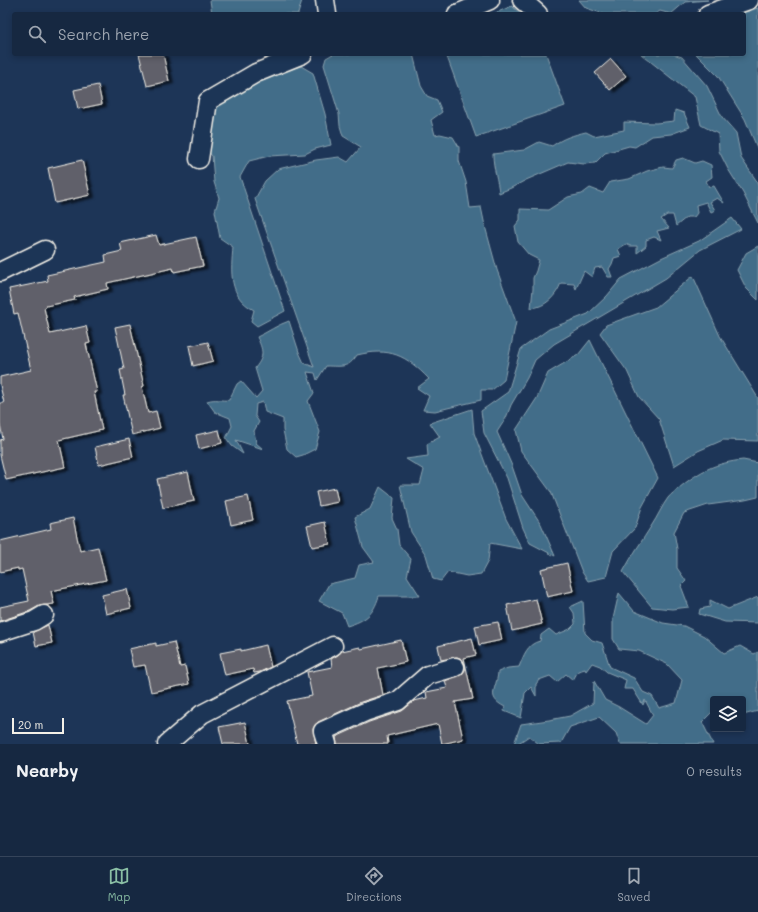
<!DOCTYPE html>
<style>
body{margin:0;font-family:Mali,sans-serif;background:#1f3048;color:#f1f3f6}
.controls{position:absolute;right:12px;bottom:12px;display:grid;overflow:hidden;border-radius:4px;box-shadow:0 2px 6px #0003}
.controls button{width:36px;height:36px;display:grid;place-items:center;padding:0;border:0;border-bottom:1px solid #35445a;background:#162841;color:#f1f3f6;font:20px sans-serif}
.scale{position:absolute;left:12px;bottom:10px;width:52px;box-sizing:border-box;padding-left:4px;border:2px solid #f4f1e8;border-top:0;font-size:11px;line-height:14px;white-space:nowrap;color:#f4f1e8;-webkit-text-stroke:3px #1d3557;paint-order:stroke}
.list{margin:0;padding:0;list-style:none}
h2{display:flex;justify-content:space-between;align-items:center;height:52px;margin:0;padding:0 16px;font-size:17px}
h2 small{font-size:13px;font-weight:400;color:#9ea6b1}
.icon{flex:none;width:22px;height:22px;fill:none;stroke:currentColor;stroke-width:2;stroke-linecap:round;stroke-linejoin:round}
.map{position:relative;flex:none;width:758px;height:744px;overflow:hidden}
.search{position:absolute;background:#162841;box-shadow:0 2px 6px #0003;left:12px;right:12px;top:12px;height:44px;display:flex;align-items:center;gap:10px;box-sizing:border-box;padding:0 14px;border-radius:4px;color:#9ea6b1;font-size:15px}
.sheet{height:112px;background:#162841}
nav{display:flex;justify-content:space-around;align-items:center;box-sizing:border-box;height:56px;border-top:1px solid #35445a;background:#162841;font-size:11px;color:#9ea6b1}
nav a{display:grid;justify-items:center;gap:2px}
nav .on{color:#8abfa5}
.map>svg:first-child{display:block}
.water{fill:#426d89;stroke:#89a2af}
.building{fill:#61606b;stroke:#f4f1e8;filter:url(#shadow)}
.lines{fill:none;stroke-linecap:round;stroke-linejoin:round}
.minor-casing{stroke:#f4f1e8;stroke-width:21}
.minor{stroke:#1d3557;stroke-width:18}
</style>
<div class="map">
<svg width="758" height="744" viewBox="0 0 758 744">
<defs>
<filter id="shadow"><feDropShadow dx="4.5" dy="2.5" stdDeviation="1" flood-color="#0009"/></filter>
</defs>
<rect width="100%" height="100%" fill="#1d3557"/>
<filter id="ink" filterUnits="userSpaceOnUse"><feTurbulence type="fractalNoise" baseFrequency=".025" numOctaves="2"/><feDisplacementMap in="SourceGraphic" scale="8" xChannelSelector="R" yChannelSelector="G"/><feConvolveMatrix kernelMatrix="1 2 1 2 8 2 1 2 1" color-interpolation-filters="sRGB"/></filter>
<g filter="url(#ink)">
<path class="water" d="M210 0H302L298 14H212Z
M579 0H708L685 2 671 14 660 11 655 14H604L586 8Z
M512 6 521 14H493Z
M758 8V150L745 119 718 76 696 54H744V14H739Z
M333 54H413L421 86 427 96 437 100 442 112 431 120 435 135 440 134 453 137 459 147V161L466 182 470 208 481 207 485 226 497 270 516 322 504 380 492 390H481V400L435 411 423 410 429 396 417 388 429 379C406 355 390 347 357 355 348 369 341 366 326 366L317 380 315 373 307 372 314 393 308 401 320 432 315 449 303 455 296 457 287 449 283 430V419L265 412 263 402 256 404 255 416 259 422 254 431 256 443 263 449 236 440 243 454 232 446 226 438 232 426 230 418 215 412 207 401C216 398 221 401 229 400L237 384 241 381 256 398 262 391 255 368C265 356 263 350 257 337 268 332 277 325 289 321L299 352 304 363 314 367 255 199 265 181 278 169 316 160 339 157 348 162 361 147 343 136 340 126 339 114 324 65 326 58Z
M446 54H546L565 106 476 137Z
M641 54H673L682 57 707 86 722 117 736 133 741 158 756 180 758 186V223L743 193 728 169 719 151 718 134 701 125 695 97Z
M301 66 313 73 325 114 331 145 315 149 305 154 269 156 249 161 240 177 285 311 257 326 251 321 254 310C228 296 231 272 233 247L220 238 215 211 219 198 214 182 212 156 203 145 201 125 218 103 256 78Z
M675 110 684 113 690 127 671 134 652 136 635 147 629 146 605 153 595 163 584 164 568 162 526 180 511 188 499 193C498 180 493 168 493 154L524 150 539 142 552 146C563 138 573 135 586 132L594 136 624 130V122L656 123 674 121Z
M683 158 695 163 702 161 711 165 712 177 706 181 709 187 714 186 724 203 717 198 710 202 715 210 711 212 706 202 696 205 697 213 694 217H687L676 226 673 215H667L661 219 669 228 657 231 661 240 654 237 646 240V246L637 253V246H630L626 244 618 249 621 256 614 258 612 264 609 269 612 277H608L602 267 595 268 592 277 584 271 576 289 574 284 561 283C556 296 546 307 531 308L533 289V278L536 271 539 260 529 255 518 242 515 226 520 220V209L548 210 568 197 582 194 590 188 603 193 610 182 629 179 647 171 663 167 672 168 676 160Z
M732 218 741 229 700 250 666 278 554 344 535 360 527 378 511 405 506 418 497 432 512 466 522 495 541 524 555 556 530 543 523 528 507 478 484 433 481 411 508 392 521 349 549 329 588 314 607 296 621 279 661 258 699 241Z
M758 246V300L746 288 737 270 746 253Z
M693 276 720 336 758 398V441L723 440 698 451 674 466 659 419 639 397 627 371 600 333 606 325 656 307Z
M590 340 658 478 642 507 635 528 613 551 606 577 588 581 582 572 551 492 521 451 516 430 537 398 548 373 578 355Z
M472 409 474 433 506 519 522 549 490 543 488 561 481 574 467 576 448 572 441 581 433 579 426 555 411 532 400 485H420L424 470 406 459 428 456 427 444 440 437 430 423Z
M743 460 758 463V497L745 500 708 505 684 513 674 532 677 549V568L686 581 681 586 689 607 672 609 652 607 623 572C632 555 642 541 652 525 658 516 662 506 668 498 671 494 676 491 679 488 701 470 716 463 743 460Z
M380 487 394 498 392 518 397 529 399 545 411 559 407 576 420 596H379C373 615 366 620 347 626L342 613 319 601 329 584 355 578 359 565 374 562 363 547 355 517 370 509Z
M619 593 634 611 663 623 684 626 704 636 724 653 740 646 754 654 758 652V711L743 715V699H713V711L702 722 713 744H620L616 733 599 717 570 727 561 743 539 744 529 736 517 744H514L521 724 549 720 570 716 593 703 594 681 605 700 619 707 646 724 653 715 645 700 643 705 633 689H624L626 680 607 672 600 666 592 663 586 671 585 669 578 671 573 680 566 674 557 682 550 676 539 680 536 684V696L531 687 525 693 521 718 504 711 505 707C485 697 497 689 498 672L508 668 519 667C524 655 527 644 540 641L541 635 549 629 556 635 570 629 575 624 574 613 570 607 583 601 585 633 592 640 602 643 610 667 634 678 643 692 652 696 659 708 676 703 682 680 667 664 639 651 619 649 613 639V619Z
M758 597V623L725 622 699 614 700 609 710 607V600L728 609Z"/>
<path class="building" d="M139 54H163L169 81 147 86Z
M611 59 626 76 610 90 595 73Z
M98 85 102 104 78 109 74 90Z
M82 160 90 195 55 203 48 168Z
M156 235 159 245 196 237 203 266 174 272 173 268 107 283 108 289 74 297 75 300 46 306V307L44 308 50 334 86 326 90 343 86 344 97 392H94L102 430 59 440 65 467 6 480 0 455V440L3 439 0 424V403H4L0 385V377L31 370 18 313 14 314 9 289 48 281 47 275 106 262 105 255 122 251 120 243Z
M130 324 144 386 142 387 148 413 156 411 160 428 132 435 123 395H125L120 370 124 369 115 327Z
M208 342 213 361 193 366 189 346Z
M219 430 222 443 199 449 196 435Z
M129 439 133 457 99 465 95 447Z
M188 472 194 501 163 508 157 479Z
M335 488 338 502 319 506 316 492Z
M248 496 253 520 231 525 226 501Z
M73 518 80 551 98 547 106 580 51 591 54 604 39 606 30 611 0 621V607L29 601 22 569 18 570V568L0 572V541L51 529 50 523Z
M325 522 330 544 312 547 307 526Z
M567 563 573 591 547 597 541 569Z
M127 589 131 608 106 614 102 595Z
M536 599 542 624 512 631 507 605Z
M498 622 502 640 479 645 475 626Z
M48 625 52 643 36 646 33 632Z
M472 638 476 655 464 658 473 699 455 702 463 739 442 744 438 724 387 736 388 744H337L336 737 369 722 402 711 414 701 427 698 426 692 447 688 445 681 462 674 465 670V664L462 659 457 657 441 660 438 646Z
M401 640 406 662 378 668 383 695 361 702 318 722 315 725 313 729 316 744H297L287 701 312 696 307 672 332 667 331 659 338 655 342 651 360 647 361 649Z
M174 642 180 667 185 666 189 684 151 692 145 665 133 667 129 649 156 643V646Z
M266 645 271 667 260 672 254 673 253 669 225 675 220 653 241 649V651Z
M245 722 250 744H223L219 727Z"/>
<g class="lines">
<defs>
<path id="minor" d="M325 0 327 14
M522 0 538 14
M457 14 490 0
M708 14 749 0
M199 159 208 101 256 73 303 54
M0 272 45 250
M0 632 34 621 44 615
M167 744 202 714 333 646
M327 744 323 731 365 712 398 701 428 675 455 667"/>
</defs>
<use href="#minor" class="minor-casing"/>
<use href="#minor" class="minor"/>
</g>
</g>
</svg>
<div class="controls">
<button><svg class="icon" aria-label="layers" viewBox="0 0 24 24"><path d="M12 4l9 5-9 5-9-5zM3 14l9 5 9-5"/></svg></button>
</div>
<div class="scale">20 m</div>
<div class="search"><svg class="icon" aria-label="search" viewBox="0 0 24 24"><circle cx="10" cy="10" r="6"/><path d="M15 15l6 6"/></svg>Search here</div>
</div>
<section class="sheet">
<h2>Nearby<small>0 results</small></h2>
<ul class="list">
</ul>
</section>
<nav>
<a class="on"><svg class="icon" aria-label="map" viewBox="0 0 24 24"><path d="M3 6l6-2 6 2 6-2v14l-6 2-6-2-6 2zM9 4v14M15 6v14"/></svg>Map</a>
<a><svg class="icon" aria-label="directions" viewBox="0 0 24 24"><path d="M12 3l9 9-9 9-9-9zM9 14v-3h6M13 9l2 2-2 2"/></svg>Directions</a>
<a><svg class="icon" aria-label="saved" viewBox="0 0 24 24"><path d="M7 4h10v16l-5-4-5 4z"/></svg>Saved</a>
</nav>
